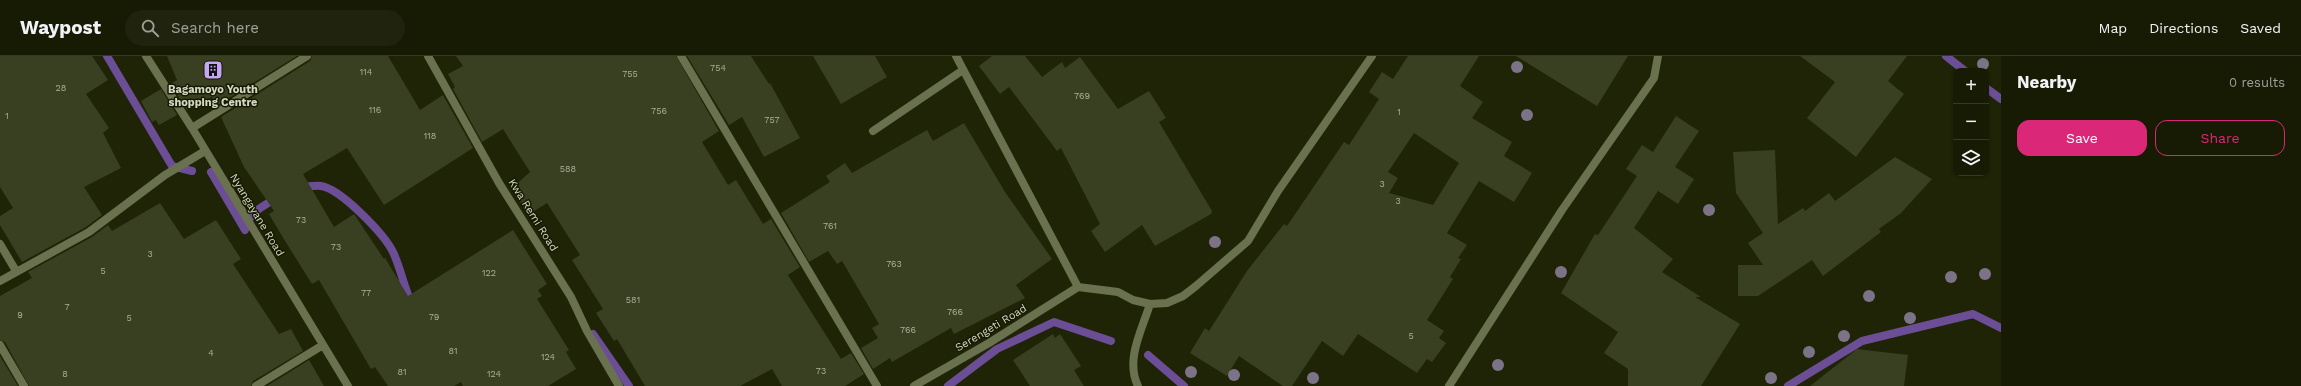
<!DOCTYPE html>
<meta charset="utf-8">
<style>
body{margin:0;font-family:"Work Sans",sans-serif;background:#20240e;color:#f1f3f6}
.controls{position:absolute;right:12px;top:12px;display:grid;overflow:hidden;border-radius:8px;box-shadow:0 1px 3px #0004}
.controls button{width:36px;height:36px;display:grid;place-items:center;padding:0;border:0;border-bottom:1px solid #363926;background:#171b04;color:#f1f3f6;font:20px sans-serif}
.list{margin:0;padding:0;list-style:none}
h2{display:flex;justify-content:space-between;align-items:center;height:52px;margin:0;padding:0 16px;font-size:17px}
h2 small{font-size:13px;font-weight:400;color:#9ea19a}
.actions{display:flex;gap:8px;padding:12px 16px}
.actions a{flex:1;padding:9px 0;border:1px solid #db2777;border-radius:12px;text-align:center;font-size:14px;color:#db2777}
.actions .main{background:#db2777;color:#fff}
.icon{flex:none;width:22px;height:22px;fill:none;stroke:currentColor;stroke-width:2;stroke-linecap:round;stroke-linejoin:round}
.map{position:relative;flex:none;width:2001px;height:330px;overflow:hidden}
header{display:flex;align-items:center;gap:24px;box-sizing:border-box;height:56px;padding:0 20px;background:#171b04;border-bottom:1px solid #363926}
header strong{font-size:19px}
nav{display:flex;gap:22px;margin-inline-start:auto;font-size:14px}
.search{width:280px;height:36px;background:#20240e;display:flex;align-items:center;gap:10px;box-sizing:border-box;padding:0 14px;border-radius:22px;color:#9ea19a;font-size:15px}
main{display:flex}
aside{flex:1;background:#171b04}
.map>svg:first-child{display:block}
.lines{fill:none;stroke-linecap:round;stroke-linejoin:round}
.stream{stroke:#6c4e97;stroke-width:8}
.building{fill:#393f21;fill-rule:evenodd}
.minor{stroke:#69714e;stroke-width:8}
.tree{fill:#7d7388}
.labels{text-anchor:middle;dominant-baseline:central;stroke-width:3;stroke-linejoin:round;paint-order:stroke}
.number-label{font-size:9px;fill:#acb19c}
.poi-label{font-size:11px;font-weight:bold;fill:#d3d7c5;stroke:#161b00}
.street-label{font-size:11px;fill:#d3d7c5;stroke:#161b00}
</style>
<header>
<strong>Waypost</strong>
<div class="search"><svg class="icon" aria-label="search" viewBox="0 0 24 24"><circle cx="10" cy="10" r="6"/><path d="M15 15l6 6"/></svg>Search here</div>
<nav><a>Map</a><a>Directions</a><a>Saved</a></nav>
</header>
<main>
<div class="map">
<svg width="2001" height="330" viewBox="0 0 2001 330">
<rect width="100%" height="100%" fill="#1f2406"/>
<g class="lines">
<path class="stream" d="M107 0 172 110 192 115
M1946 0 1965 15
M1986 32 2001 43
M211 116 245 174C248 158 262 150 277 142
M300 131C307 131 315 129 321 130 341 133 384 178 393 196 401 213 404 232 412 248
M593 278 629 330
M1148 299 1184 330
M948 330 997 293 1054 266 1111 285
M1788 330 1862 285 1973 258 2001 272"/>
</g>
<path class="building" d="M0 0H92L108 24 86 38 109 72 103 77 121 112 84 131 102 159 86 171 22 206 0 169V160L13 152 0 131Z
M167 0H297L216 50 212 41 187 54 170 28 177 24Z
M312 0H388L420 54 443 39 473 92 384 149 347 92 303 118 334 171 354 158 384 203 385 202 408 240 513 174 547 228 538 234 542 240 537 243 569 294 566 296 576 313 548 330H463L461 326 454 330H388L375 311 371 313 319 224 312 228 285 185 269 158 274 155 244 111 221 61 310 5Z
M456 0H676L719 75 702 86 728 129 736 124 763 168 771 163 800 211 788 219 841 303 851 297 864 318 845 330H782L772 313 740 330H645L617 283 614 285 596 257 603 253 572 204 580 199 547 147 528 159 512 132 530 116 503 73 482 86 453 33 455 31 448 18 463 10Z
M687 0H751L769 28 770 27 800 82 764 101 742 61 729 69Z
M813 0H875L887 21 841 48Z
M992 0H1025L1042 21 1062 6 1065 12 1080 1 1118 53 1149 35 1166 62 1159 66 1212 155 1211 158 1155 190 1142 169 1105 196 1091 175 1100 168 1061 92 1057 95 1009 31 1000 38 979 10Z
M1408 0H1479L1460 30 1483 46 1472 62 1512 86 1504 100 1532 117 1514 146 1479 125 1447 177 1467 189 1458 202 1461 203 1450 221 1453 223 1427 264 1444 275 1439 282 1446 287 1432 306 1427 303 1417 317 1358 278 1343 300 1322 285 1292 330H1283L1239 300 1227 320 1190 297 1205 272 1209 275 1247 215 1284 168 1287 170 1344 86 1349 89 1379 43 1369 36 1382 16 1393 23ZM1414 77 1459 107 1433 149 1389 137 1398 122 1388 116Z
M1516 0H1628L1597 50Z
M1800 0H1907L1888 25 1904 38 1856 101 1807 62 1835 26Z
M161 33 177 59 159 69 156 64 152 66 141 45Z
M1676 60 1699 75 1675 111 1694 123 1678 148 1658 135 1634 172 1673 203 1662 216 1701 241H1695L1740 268 1701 330H1628V313L1604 297 1618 276 1561 237 1595 178 1598 179 1637 120 1626 113 1642 89 1653 96Z
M964 67 1005 136 1052 203 1016 229 1025 242 954 278 951 272 892 306 890 302 873 313 861 292 878 282 872 272 879 268 842 205 837 208 828 195 809 206 781 157 830 126 826 120 845 107 852 117 927 74 933 85Z
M1775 94 1778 168 1803 152 1805 155 1829 137 1835 145 1895 101 1932 123 1901 157 1879 173 1881 176 1823 220 1812 204 1758 240H1738V209H1763L1748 187 1763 177 1736 137 1733 96Z
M160 147 184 183 216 164 241 203 233 208 279 278 291 273 303 295 253 325 251 330H29L5 286 0 284V240L32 222 28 216 92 181 108 169 112 175Z
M1053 278 1055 282 1060 278 1081 310 1074 314 1084 330H1030L1013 304Z
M1857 293 1908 299 1904 330H1810Z
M0 300 18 330H0Z
M309 304 324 330H267Z"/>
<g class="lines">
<path class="minor" d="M146 0 192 72 348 330
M428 0 499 127 571 241 587 275 619 330
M681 0 877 330
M956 0 1078 231
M192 72 307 0
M873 75 963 14
M0 188 16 215
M0 225 89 176 165 119 205 95
M1078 231 1118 236 1133 244 1150 248 1167 247 1183 240 1196 230 1248 185 1278 135 1372 0
M0 289 24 330
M256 330 323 289
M914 330 989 287 1078 231
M1138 330C1125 304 1142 274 1150 248
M1449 330 1562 154 1654 22 1658 0"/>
</g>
<g class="tree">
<circle cx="1983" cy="8" r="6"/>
<circle cx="1517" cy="11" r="6"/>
<circle cx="1527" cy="59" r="6"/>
<circle cx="1709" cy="154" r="6"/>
<circle cx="1215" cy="186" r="6"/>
<circle cx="1561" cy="216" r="6"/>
<circle cx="1985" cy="218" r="6"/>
<circle cx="1951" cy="221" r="6"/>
<circle cx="1869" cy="240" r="6"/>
<circle cx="1910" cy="262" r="6"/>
<circle cx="1844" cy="280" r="6"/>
<circle cx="1809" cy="296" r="6"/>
<circle cx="1498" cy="309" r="6"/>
<circle cx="1191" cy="316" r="6"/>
<circle cx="1234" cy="319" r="6"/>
<circle cx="1313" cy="322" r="6"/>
<circle cx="1771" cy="322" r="6"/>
</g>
<defs>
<symbol id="building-square" viewBox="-11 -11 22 22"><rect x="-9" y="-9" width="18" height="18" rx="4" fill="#c3a7f2" stroke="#161b00"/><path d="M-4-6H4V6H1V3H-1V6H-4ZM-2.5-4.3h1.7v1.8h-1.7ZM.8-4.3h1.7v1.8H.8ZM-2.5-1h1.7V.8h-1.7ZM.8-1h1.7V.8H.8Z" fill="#111"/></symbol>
</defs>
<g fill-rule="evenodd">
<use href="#building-square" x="202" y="3" width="22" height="22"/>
</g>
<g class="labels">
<g class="number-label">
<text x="718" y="12">754</text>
<text x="366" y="16">114</text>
<text x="630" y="18">755</text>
<text x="61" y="32">28</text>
<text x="1082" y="40">769</text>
<text x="375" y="54">116</text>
<text x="659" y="55">756</text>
<text x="1399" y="56">1</text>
<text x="7" y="60">1</text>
<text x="772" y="64">757</text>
<text x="430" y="80">118</text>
<text x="568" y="113">588</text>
<text x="1382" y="128">3</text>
<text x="1398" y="145">3</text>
<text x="301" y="164">73</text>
<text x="830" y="170">761</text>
<text x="336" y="191">73</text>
<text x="150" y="198">3</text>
<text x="894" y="208">763</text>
<text x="103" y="215">5</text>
<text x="489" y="217">122</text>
<text x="366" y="237">77</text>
<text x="633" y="244">581</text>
<text x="67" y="251">7</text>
<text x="955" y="256">766</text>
<text x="20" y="259">9</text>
<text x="434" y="261">79</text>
<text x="129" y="262">5</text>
<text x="908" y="274">766</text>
<text x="1411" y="280">5</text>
<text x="453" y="295">81</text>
<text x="211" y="297">4</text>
<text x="548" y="301">124</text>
<text x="821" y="315">73</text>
<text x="402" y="316">81</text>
<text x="65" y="318">8</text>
<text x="494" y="318">124</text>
</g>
<g class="poi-label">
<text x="213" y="33">Bagamoyo Youth<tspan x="213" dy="13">shopping Centre</tspan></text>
</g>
<g class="street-label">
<text transform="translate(257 159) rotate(59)">Nyangayane Road</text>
<text transform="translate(533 159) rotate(58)">Kwa Remi Road</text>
<text transform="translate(991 272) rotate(-31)">Serengeti Road</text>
</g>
</g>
</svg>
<div class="controls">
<button>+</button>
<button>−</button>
<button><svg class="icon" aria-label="layers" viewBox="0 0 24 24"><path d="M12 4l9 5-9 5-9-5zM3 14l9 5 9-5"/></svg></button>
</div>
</div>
<aside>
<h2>Nearby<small>0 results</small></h2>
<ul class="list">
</ul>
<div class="actions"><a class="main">Save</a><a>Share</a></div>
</aside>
</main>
